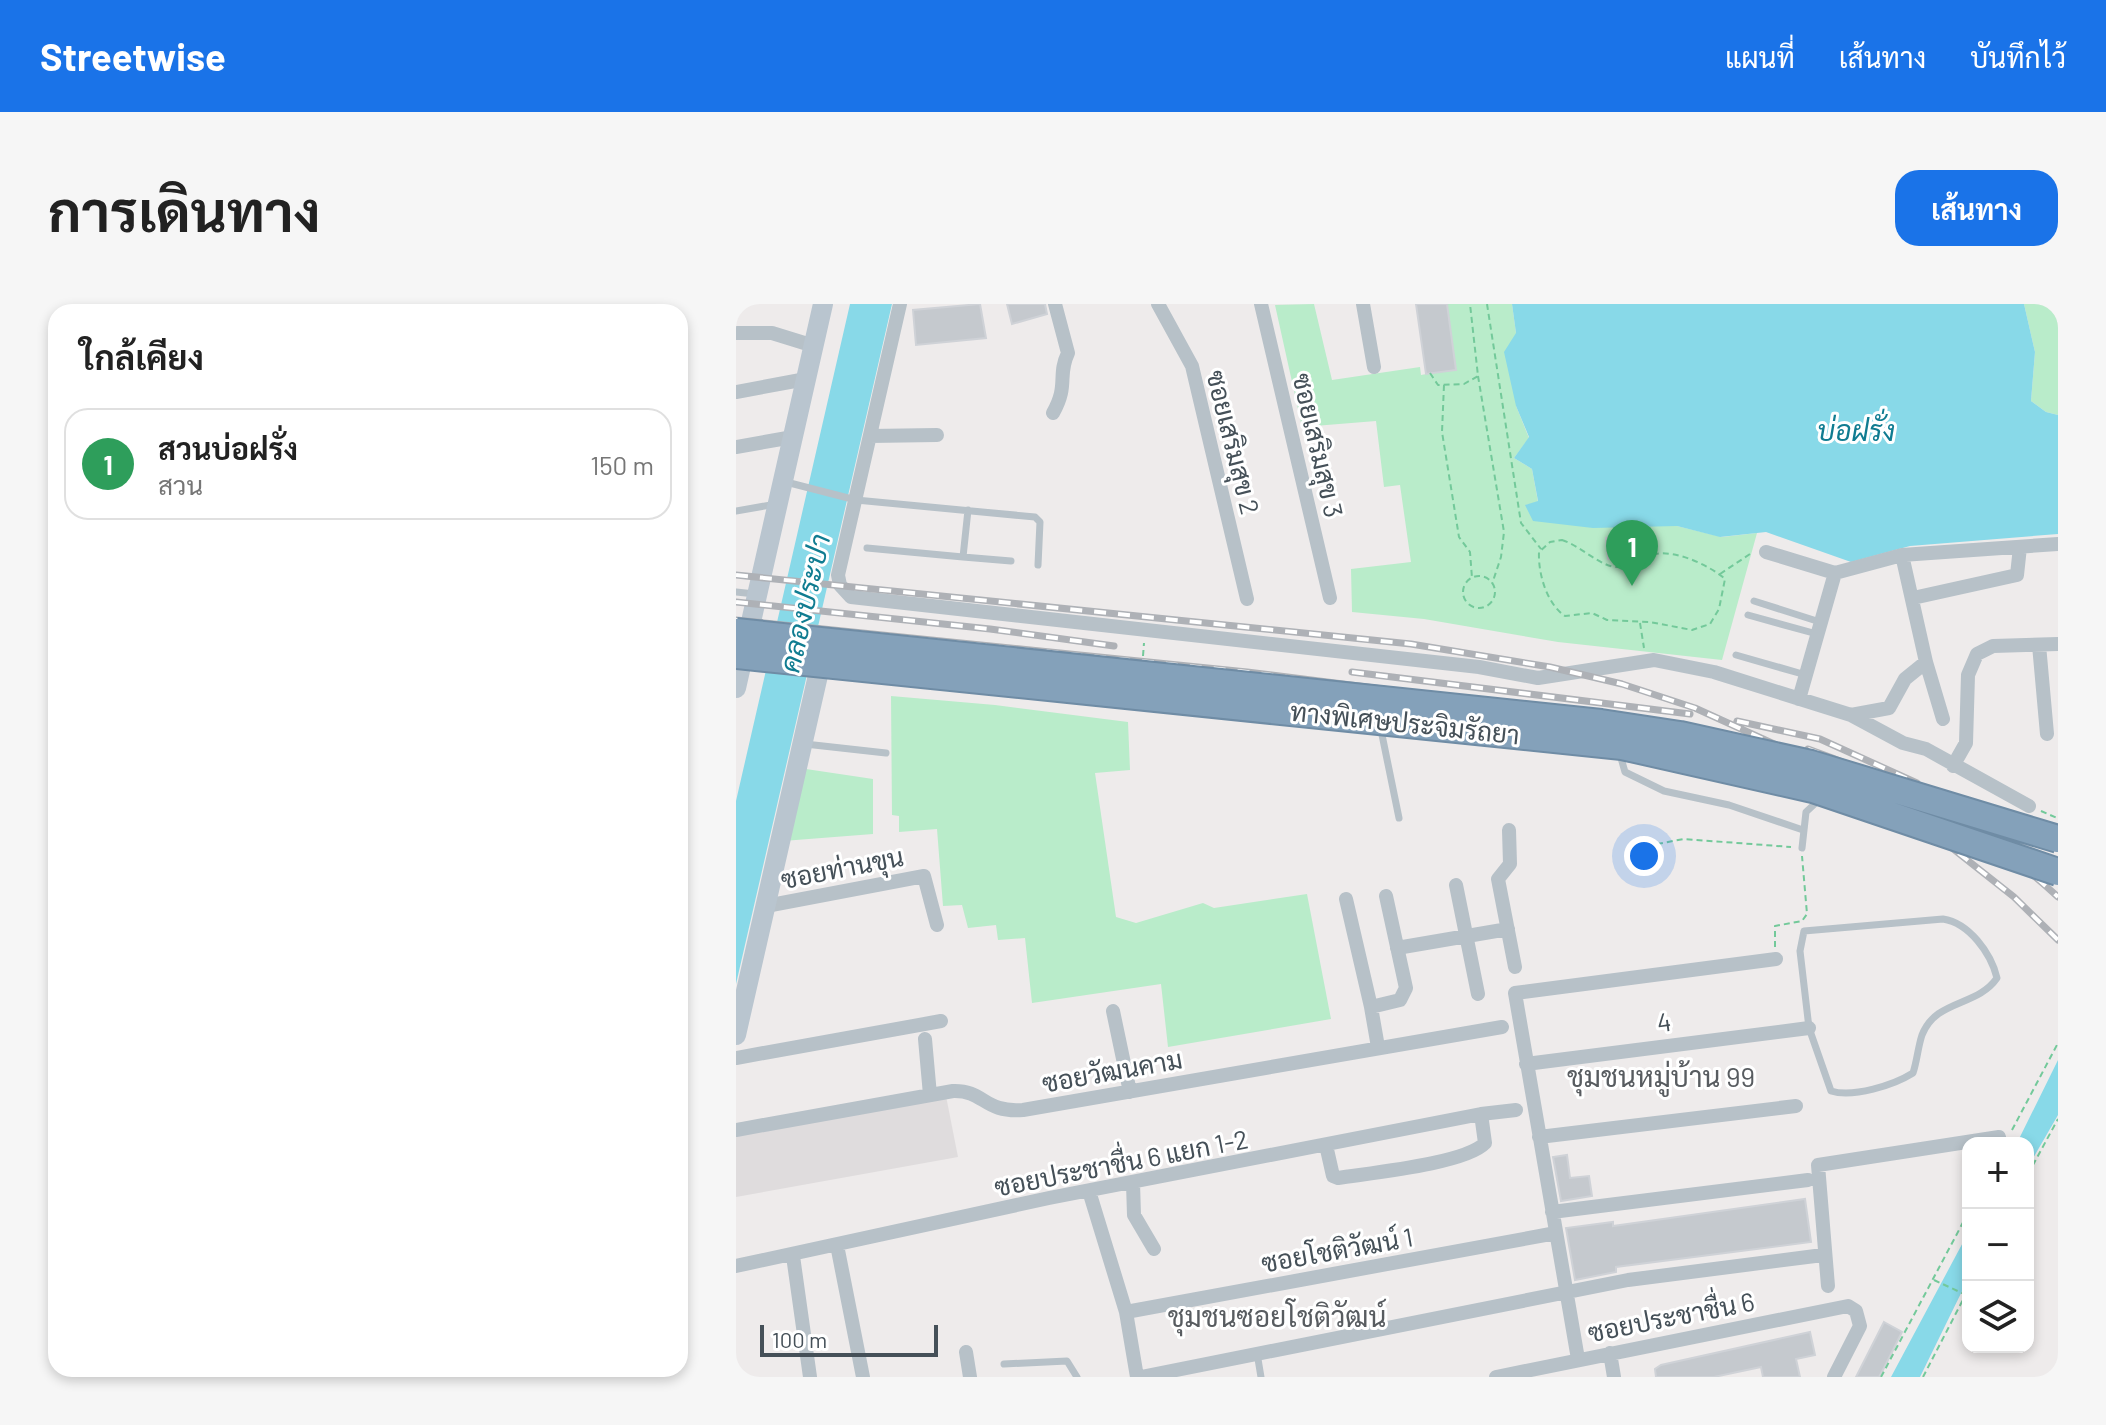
<!DOCTYPE html>
<html lang="th">
<meta charset="utf-8">
<style>
body{margin:0;font-family:Barlow,Sarabun,sans-serif;background:#f6f6f6;color:#222}
.controls{position:absolute;right:24px;bottom:24px;display:grid;overflow:hidden;border-radius:16px;box-shadow:0 4px 12px #0003}
.controls button{width:72px;height:72px;display:grid;place-items:center;padding:0;border:0;border-bottom:2px solid #e0e0e0;background:#fff;color:#222;font:40px sans-serif}
.scale{position:absolute;left:24px;bottom:20px;width:178px;box-sizing:border-box;padding-left:8px;border:4px solid #455058;border-top:0;font-size:22px;line-height:28px;white-space:nowrap;color:#455058;-webkit-text-stroke:6px #fff;paint-order:stroke}
.you{position:absolute;left:908px;top:552px;width:28px;height:28px;margin:-20px;border:6px solid #fff;border-radius:50%;background:#1a73e8;box-shadow:0 0 0 12px #1a73e833}
.badge{display:grid;place-items:center;width:52px;height:52px;border-radius:50%;background:#1a73e8;color:#fff;font-size:26px;font-weight:700}
.pin{position:absolute;translate:-50% -66px;filter:drop-shadow(0 2px 4px #0008)}
.pin::after{content:'';position:absolute;top:42px;width:28px;height:24px;background:inherit;clip-path:polygon(0 0,100% 0,50% 100%)}
.list{margin:0;padding:0;list-style:none}
h2{display:flex;justify-content:space-between;align-items:center;height:104px;margin:0;padding:0 32px;font-size:34px}
h2 small{font-size:26px;font-weight:400;color:#767676}
.list li{display:grid;grid-template-columns:52px 1fr auto;gap:24px;align-items:center;box-sizing:border-box;height:112px;margin:0 16px 16px;padding:0 16px;border:2px solid #e0e0e0;border-radius:24px}
.list b{display:block;font-size:30px;white-space:nowrap}
.list p{margin:0;font-size:26px;white-space:nowrap;color:#767676}
.list em{font-size:26px;font-style:normal;color:#767676}
.icon{flex:none;width:44px;height:44px;fill:none;stroke:currentColor;stroke-width:2;stroke-linecap:round;stroke-linejoin:round}
.map{position:relative;flex:none;width:1322px;height:1073px;overflow:hidden;border-radius:24px}
header{display:flex;align-items:center;gap:48px;box-sizing:border-box;height:112px;padding:0 40px;background:#1a73e8;color:#fff}
header strong{font-size:38px}
nav{display:flex;gap:44px;margin-inline-start:auto;font-size:28px}
.intro{display:flex;align-items:center;justify-content:space-between;box-sizing:border-box;height:192px;padding:0 48px}
h1{margin:0;font-size:56px}
.button{padding:20px 36px;border-radius:24px;background:#1a73e8;color:#fff;font-size:28px;font-weight:700}
main{display:flex;gap:48px;padding:0 48px}
aside{flex:1;background:#fff;border-radius:24px;box-shadow:0 4px 12px #0003}
.map>svg:first-child{display:block}
.education{fill:#dfdcdd}
.green{fill:#b9ecca}
.water{fill:#88d9e8}
.building{fill:#c5c9ce;stroke:#cfd2d7;stroke-width:2}
.lines{fill:none;stroke-linecap:round;stroke-linejoin:round}
.path{stroke:#73c99a;stroke-width:2;stroke-dasharray:6 4;stroke-linecap:butt}
.lane{stroke:#b7c1c8;stroke-width:7}
.street{stroke:#b7c1c8;stroke-width:14}
.secondary{stroke:#b9c5cf;stroke-width:20}
.rail-casing{stroke:#aeb1b6;stroke-width:7}
.rail{stroke:#fff;stroke-width:4;stroke-dasharray:12;stroke-linecap:butt}
.highway-bridge-casing{stroke:#6f8ca5;stroke-width:30;stroke-linecap:butt}
.highway-bridge{stroke:#84a1ba;stroke-width:26}
.labels{text-anchor:middle;dominant-baseline:central;stroke-width:6;stroke-linejoin:round;paint-order:stroke}
.street-label{font-size:26px;fill:#455058;stroke:#fff}
.water-label{font-size:28px;font-style:italic;fill:#107c91;stroke:#fff}
.neighbourhood-label{font-size:28px;fill:#585c60;stroke:#fff}
</style>
<header>
<strong>Streetwise</strong>
<nav><a>แผนที่</a><a>เส้นทาง</a><a>บันทึกไว้</a></nav>
</header>
<div class="intro"><h1>การเดินทาง</h1><a class="button">เส้นทาง</a></div>
<main>
<aside>
<h2>ใกล้เคียง<small></small></h2>
<ul class="list">
<li><span class="badge" style="background:#2e9e5b">1</span><div><b>สวนบ่อฝรั่ง</b><p>สวน</p></div><em>150 m</em></li>
</ul>
</aside>
<div class="map">
<svg width="1322" height="1073" viewBox="0 0 1322 1073">
<rect width="100%" height="100%" fill="#eeebeb"/>
<path class="education" d="M210 792 222 853 0 893V819Z"/>
<path class="green" d="M578 0 596 76 684 63 685 71 712 66 706 0H776L780 29V102L793 134 778 154 796 165 802 198 790 201 907 221 941 222 986 233 1021 229 986 356 822 338 688 315 616 308 615 265 675 258 664 181 648 183 640 117 566 123 539 1Z
M1288 0H1322V111L1310 108 1295 97 1299 48Z
M155 392 259 401 392 418 394 466 359 469 380 613 400 619 467 599 478 604 571 590 595 715 432 743 425 680 296 699 289 634 262 636 260 621 232 624 226 601 207 602 201 525 163 528V512L156 511Z
M70 465 137 475V530L47 537Z"/>
<path class="water" d="M114 0H156L0 680V497Z
M776 0H1288L1299 48 1295 97 1310 108 1322 111V230L1174 242 1115 258 1030 228 984 233 941 222 857 224 797 217 789 201 802 197 796 165 778 154 793 133 780 102 768 48 780 29Z
M1322 756V811L1292 863V839H1281Z
M1232 929V975L1184 1073H1155Z"/>
<path class="building" d="M244 0 250 34 180 41 177 6Z
M271 0H309L311 10 276 20Z
M680 0H711L720 66 690 70Z
M895 232 897 253 872 255 870 234Z
M831 851 834 874 853 872 856 892 825 897 817 853Z
M1069 895 1075 938 880 963V968L839 976 830 924 877 918V922Z
M1148 1018 1166 1028 1148 1064 1143 1073H1120Z
M1074 1028 1079 1051 1060 1055 1064 1073H1027L1025 1063 978 1073H920L919 1065 925 1061Z"/>
<g class="lines">
<path class="path" d="M751 0 785 219 805 245
M694 69 702 81 728 80 742 72 734 0
M742 72 768 228 765 253 756 280
M708 81 706 128 723 233 734 248 736 274
M826 236C845 242 866 264 882 263 895 262 907 253 919 250 940 246 973 261 989 275L983 305 974 320 956 326 914 318 871 316 856 309 829 312C811 300 802 270 803 248L814 238Z
M984 270 1017 248
M727 288a16 16 0 1 1 32 0a16 16 0 1 1-32 0Z
M904 319 908 344
M407 352 408 339
M1305 507 1321 514
M921 540 948 535 1055 543
M1039 643V622L1066 617 1071 610 1066 552
M1276 826 1322 739
M1292 870 1322 815
M1198 976 1228 990
M1145 1073 1232 909
M1187 1073 1232 986"/>
<path class="lane" d="M50 178 120 196 299 213 304 218 302 261
M0 207 40 200
M131 244 227 253 232 206
M227 253 275 257
M0 288 19 290
M1018 297 1084 318
M1012 311 1081 330
M1000 351 1070 371
M644 421 663 514
M69 440 150 449
M883 447 889 468 928 487 993 501 1067 526
M1066 544 1070 508 1085 494
M1207 615C1233 619 1255 649 1261 674 1241 703 1200 695 1186 731 1182 743 1181 757 1177 769 1158 781 1117 794 1095 787L1073 724 1064 647 1068 627Z
M521 1049 525 1073
M268 1060 331 1057 341 1073"/>
<path class="street" d="M164 0 102 271 104 281 115 293 743 363 802 374 918 356 978 368 1115 411 1167 439 1190 445 1293 502
M422 0 456 62 511 295
M525 0 594 294
M627 0 638 63
M0 29H36L78 42
M0 88 70 75
M317 109C333 81 321 72 332 49L319 0
M134 132 201 131
M0 143 57 133
M1030 248 1099 269 1166 251 1322 240
M1166 251 1190 358 1207 415
M1177 294 1281 271 1284 243
M1303 341 1311 430
M1063 395 1099 269
M1115 411 1153 404 1169 375 1190 358
M1217 462 1230 439 1232 371 1241 350 1257 342 1322 340
M773 526 774 560 762 575 779 663
M720 581 742 690
M610 595 635 703
M30 602 188 572 201 621
M661 644 772 625
M377 707 394 788
M189 735 194 791
M642 743 635 703 664 696 670 684 650 592
M0 754 205 717
M790 760 1073 724
M0 826 217 787C249 786 247 809 287 806L766 723
M803 833 1060 802
M590 841 597 872 602 874C633 869 729 860 749 839L745 810
M397 879 398 911 418 945
M353 887 390 1008 401 1073
M816 908 1072 876
M101 941 127 1073
M57 952 74 1073
M0 962 313 894 745 810 780 806
M1092 982 1082 861 1263 833
M390 1008 820 929
M230 1048 234 1073
M874 1049 878 1073
M842 1055 779 689 1040 655
M405 1073 892 976 1087 951
M760 1073 1112 1002 1120 1007 1124 1022 1098 1073"/>
<path class="secondary" d="M0 384 87 0
M0 731 88 345"/>
<defs>
<path id="rail" d="M0 271 675 340 814 363 886 380 959 404 1082 460 1192 525 1278 593 1322 636
M0 298 254 325 378 342
M0 316 511 368 742 397 876 421 1016 436
M616 368 954 410
M1001 417 1084 435 1181 479
M1072 445C1166 478 1248 525 1322 593
M1266 532 1322 570"/>
</defs>
<use href="#rail" class="rail-casing"/>
<use href="#rail" class="rail"/>
<defs>
<path id="highway-bridge" d="M0 328 865 419 944 431 1075 460 1322 535
M0 351 886 442 1077 485 1322 568"/>
</defs>
<use href="#highway-bridge" class="highway-bridge-casing"/>
<use href="#highway-bridge" class="highway-bridge"/>
</g>
<g class="labels">
<g class="street-label">
<text transform="translate(498 138) rotate(76)">ซอยเสริมสุข 2</text>
<text transform="translate(583 141) rotate(77)">ซอยเสริมสุข 3</text>
<text transform="translate(669 418) rotate(6)">ทางพิเศษประจิมรัถยา</text>
<text transform="translate(106 563) rotate(-11)">ซอยท่านขุน</text>
<text transform="translate(928 717) rotate(-8)">4</text>
<text transform="translate(376 766) rotate(-10)">ซอยวัฒนคาม</text>
<text transform="translate(385 858) rotate(-11)">ซอยประชาชื่น 6 แยก 1-2</text>
<text transform="translate(601 945) rotate(-10)">ซอยโชติวัฒน์ 1</text>
<text transform="translate(935 1012) rotate(-11)">ซอยประชาชื่น 6</text>
</g>
<g class="water-label">
<text x="1120" y="126">บ่อฝรั่ง</text>
<text transform="translate(68 299) rotate(-77)">คลองประปา</text>
</g>
<g class="neighbourhood-label">
<text x="925" y="772">ชุมชนหมู่บ้าน 99</text>
<text x="541" y="1012">ชุมชนซอยโชติวัฒน์</text>
</g>
</g>
</svg>
<div class="controls">
<button>+</button>
<button>−</button>
<button><svg class="icon" aria-label="layers" viewBox="0 0 24 24"><path d="M12 4l9 5-9 5-9-5zM3 14l9 5 9-5"/></svg></button>
</div>
<div class="scale">100 m</div>
<div class="you"></div>
<div class="pin badge" style="left:896px;top:282px;background:#2e9e5b">1</div>
</div>
</main>
